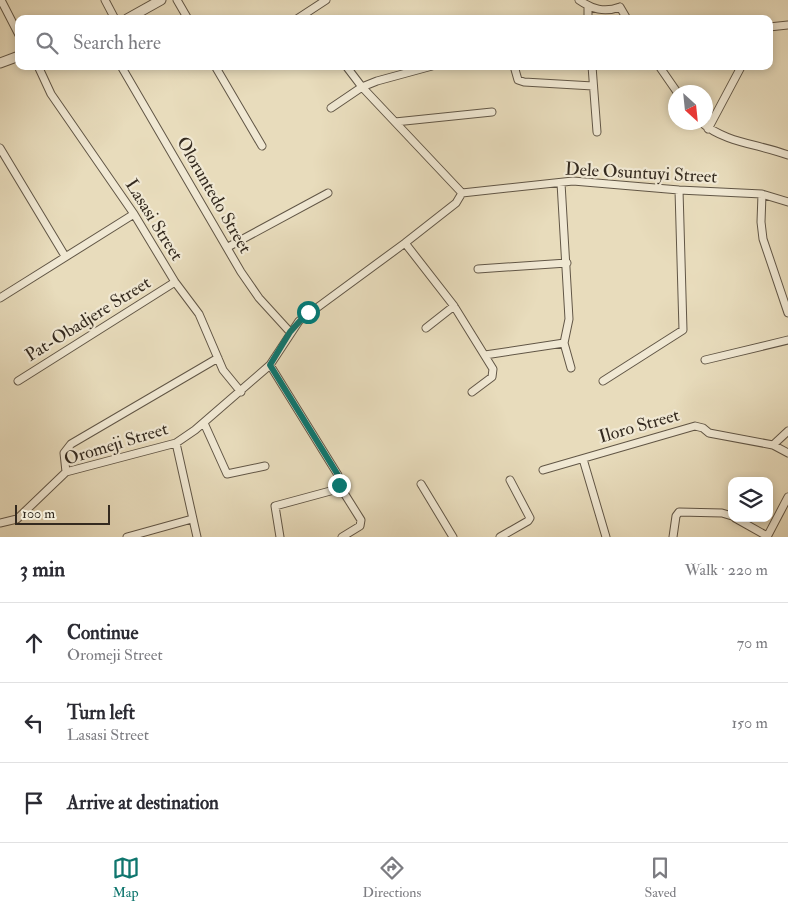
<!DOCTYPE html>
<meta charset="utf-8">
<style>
body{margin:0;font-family:"IM FELL Double Pica",serif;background:#f7f7f7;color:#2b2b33}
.controls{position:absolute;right:15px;bottom:15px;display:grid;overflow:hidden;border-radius:10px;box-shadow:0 2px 8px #0003}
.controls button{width:45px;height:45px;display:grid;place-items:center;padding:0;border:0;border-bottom:1px solid #e1e1e2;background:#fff;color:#2b2b33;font:25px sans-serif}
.compass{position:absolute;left:668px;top:85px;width:45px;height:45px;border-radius:50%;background:#fff;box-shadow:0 2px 8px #0003;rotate:153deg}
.scale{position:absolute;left:15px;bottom:12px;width:95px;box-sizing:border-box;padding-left:5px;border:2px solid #342a1f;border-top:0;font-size:14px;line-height:18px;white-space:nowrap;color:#342a1f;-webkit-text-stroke:4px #f0e8d3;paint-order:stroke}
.stop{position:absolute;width:15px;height:15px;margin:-11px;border:4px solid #0f766e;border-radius:50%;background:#fff}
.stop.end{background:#0f766e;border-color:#fff;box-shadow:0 1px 5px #0008}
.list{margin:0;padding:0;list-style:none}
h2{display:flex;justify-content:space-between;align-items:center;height:65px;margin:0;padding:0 20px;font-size:21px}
h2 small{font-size:16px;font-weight:400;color:#7c7c81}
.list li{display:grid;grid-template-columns:32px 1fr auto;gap:15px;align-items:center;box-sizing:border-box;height:80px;padding:0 20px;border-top:1px solid #e1e1e2}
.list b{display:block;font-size:19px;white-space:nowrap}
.list p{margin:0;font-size:16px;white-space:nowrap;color:#7c7c81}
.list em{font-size:16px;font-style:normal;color:#7c7c81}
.icon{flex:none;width:28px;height:28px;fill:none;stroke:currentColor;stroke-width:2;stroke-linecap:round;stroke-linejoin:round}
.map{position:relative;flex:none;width:788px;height:537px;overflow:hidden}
.search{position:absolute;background:#fff;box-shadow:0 2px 8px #0003;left:15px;right:15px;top:15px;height:55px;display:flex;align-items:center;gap:12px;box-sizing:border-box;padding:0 18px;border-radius:10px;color:#7c7c81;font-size:19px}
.sheet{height:305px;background:#fff}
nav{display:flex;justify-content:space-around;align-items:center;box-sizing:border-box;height:70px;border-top:1px solid #e1e1e2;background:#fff;font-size:14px;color:#7c7c81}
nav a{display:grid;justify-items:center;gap:2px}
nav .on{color:#0f766e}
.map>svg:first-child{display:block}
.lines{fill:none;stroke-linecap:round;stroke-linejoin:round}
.minor-casing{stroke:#615646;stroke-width:9}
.tertiary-casing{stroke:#615646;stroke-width:11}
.minor{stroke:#f0e8d3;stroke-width:7}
.tertiary{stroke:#f0e8d3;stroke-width:9}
.route{stroke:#0f766e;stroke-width:6}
.labels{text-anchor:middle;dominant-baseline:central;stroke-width:4.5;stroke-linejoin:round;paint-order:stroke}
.street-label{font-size:18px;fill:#342a1f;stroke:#f0e8d3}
</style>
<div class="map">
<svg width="788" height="537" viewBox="0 0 788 537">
<rect width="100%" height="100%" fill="#e8dcbc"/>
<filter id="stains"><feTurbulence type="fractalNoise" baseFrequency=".004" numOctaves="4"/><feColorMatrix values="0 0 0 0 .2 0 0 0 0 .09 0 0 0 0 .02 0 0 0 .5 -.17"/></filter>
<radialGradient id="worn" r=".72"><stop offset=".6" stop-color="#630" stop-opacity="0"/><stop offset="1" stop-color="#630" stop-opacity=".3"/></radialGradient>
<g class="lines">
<defs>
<path id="minor" d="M1 0 19 35
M105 0 115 19
M177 0 188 19
M579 0C592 9 604 13 620 7
M588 7V19
M620 7 627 19
M297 19 326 0
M769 27 788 25
M38 66 51 94 134 214 175 282 199 314 223 370 241 392
M121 66 241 272 259 298 290 332
M215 66 262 146
M432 66 377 81 362 87 462 193
M514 66 518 80 524 82 593 86
M592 66 597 132
M659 66 677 92
M331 108 362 87 346 66
M395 122 492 112
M701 122C725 143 759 144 788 155
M708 129 741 67
M0 148 65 256
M561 183 569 319 564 343 571 368
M462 193 573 181 679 190 762 194 788 202
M762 194 761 222 763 239 788 313
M405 243 454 306 493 369 492 377 472 392
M228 247 328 193
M478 269 567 263
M0 298 134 214
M426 328 454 306
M485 355 564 343
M705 360 788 340
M270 365 338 475 339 485 361 520 360 526 342 537
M18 381 175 282
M603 381 683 330 679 190
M204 423 227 474 265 466
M176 443 197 537
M773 445 788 431
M583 459 606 537
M543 470 695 426 703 428 709 433 773 445 788 453
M66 472 64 453 71 444 218 358
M421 484 453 537
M735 518 767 536
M0 523 17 519 66 472 176 443 195 430 270 365 299 321 405 243 456 203 462 193
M127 537 192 519
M280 537 275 506 334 490 339 485
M500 537 528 521 530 518 510 480
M673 537 676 516 679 512 722 513 732 516
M767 537 788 497"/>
<path id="tertiary" d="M127 19 161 0
M0 63 19 56"/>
</defs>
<use href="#minor" class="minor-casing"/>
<use href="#tertiary" class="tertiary-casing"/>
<use href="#minor" class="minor"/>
<use href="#tertiary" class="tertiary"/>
</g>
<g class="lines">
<path class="route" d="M308 312 290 332 270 365 338 475 339 485"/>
</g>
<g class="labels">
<g class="street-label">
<text transform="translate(641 173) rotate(3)">Dele Osuntuyi Street</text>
<text transform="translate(214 195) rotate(60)">Oloruntedo Street</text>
<text transform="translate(154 220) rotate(58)">Lasasi Street</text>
<text transform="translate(88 319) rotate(-32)">Pat-Obadjere Street</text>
<text transform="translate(639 426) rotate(-16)">Iloro Street</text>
<text transform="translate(116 444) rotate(-17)">Oromeji Street</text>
</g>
</g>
<rect width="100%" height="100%" filter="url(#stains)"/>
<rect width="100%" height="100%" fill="url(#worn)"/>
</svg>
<div class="controls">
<button><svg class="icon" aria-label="layers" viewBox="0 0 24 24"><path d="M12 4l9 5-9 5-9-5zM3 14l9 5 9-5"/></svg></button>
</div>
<svg class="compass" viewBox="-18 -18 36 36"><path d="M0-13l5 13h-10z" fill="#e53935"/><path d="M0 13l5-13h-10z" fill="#7c7c81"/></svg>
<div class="scale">100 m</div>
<div class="stop" style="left:308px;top:312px"></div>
<div class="stop end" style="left:339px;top:485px"></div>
<div class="search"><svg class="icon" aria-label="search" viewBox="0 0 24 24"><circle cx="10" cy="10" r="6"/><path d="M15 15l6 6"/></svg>Search here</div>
</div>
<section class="sheet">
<h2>3 min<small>Walk · 220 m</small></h2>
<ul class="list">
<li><svg class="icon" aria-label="ahead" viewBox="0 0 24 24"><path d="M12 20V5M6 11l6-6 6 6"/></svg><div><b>Continue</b><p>Oromeji Street</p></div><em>70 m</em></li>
<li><svg class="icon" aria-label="left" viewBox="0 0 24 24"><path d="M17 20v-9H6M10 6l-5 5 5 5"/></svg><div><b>Turn left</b><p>Lasasi Street</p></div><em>150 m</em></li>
<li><svg class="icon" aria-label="arrive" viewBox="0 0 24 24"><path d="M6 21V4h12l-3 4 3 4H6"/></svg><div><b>Arrive at destination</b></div></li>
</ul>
</section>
<nav>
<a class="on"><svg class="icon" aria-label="map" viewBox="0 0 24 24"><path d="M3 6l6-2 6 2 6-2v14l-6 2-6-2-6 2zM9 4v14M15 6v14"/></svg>Map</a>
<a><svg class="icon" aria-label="directions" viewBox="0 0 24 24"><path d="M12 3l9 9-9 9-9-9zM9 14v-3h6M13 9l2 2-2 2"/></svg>Directions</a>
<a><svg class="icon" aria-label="saved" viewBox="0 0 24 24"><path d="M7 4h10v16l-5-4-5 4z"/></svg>Saved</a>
</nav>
